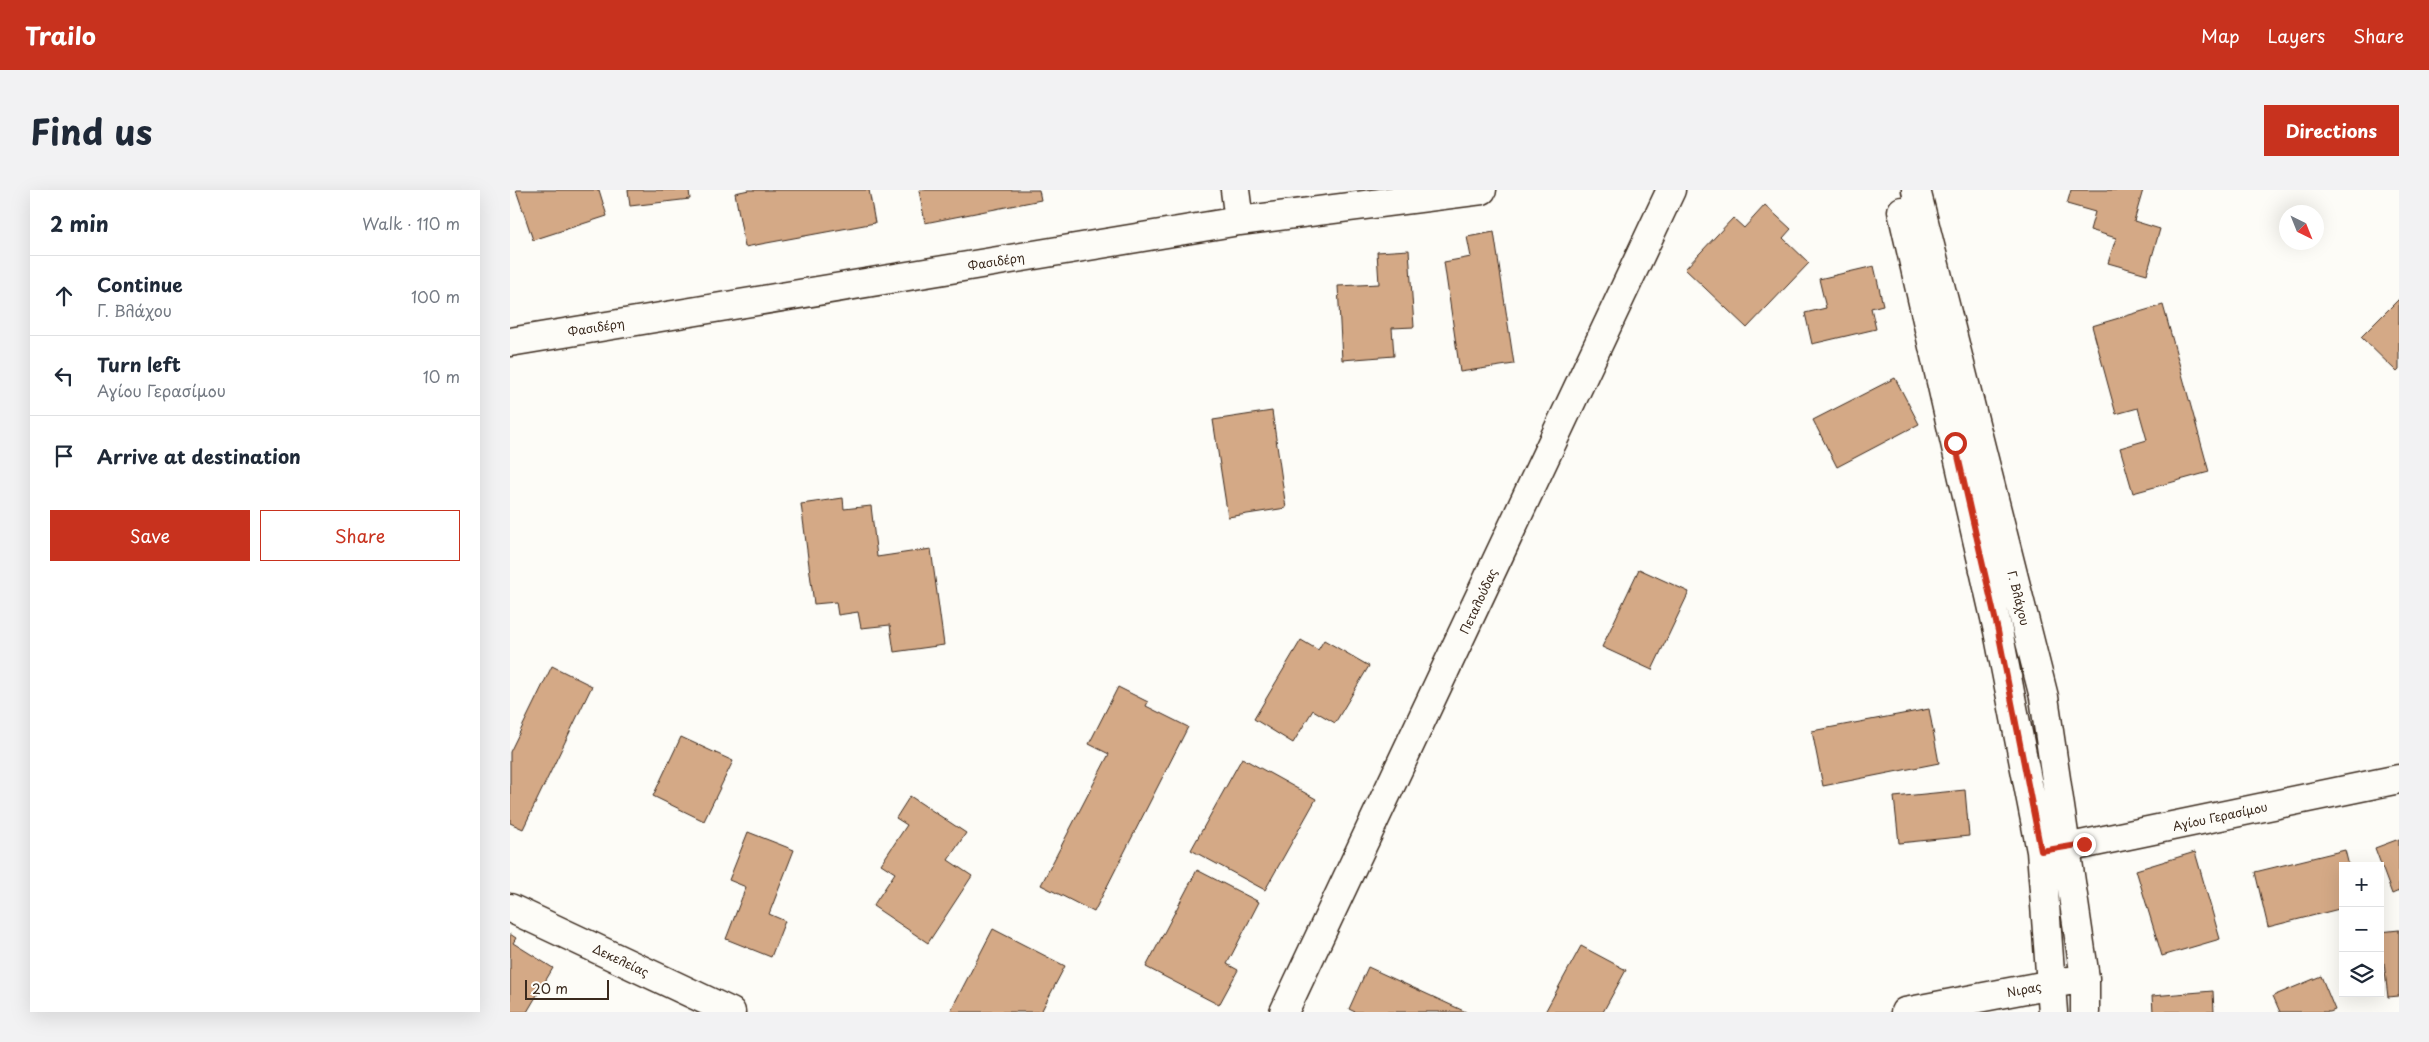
<!DOCTYPE html>
<meta charset="utf-8">
<style>
body{margin:0;font-family:"Playpen Sans",sans-serif;background:#f2f2f3;color:#1f2937}
.controls{position:absolute;right:15px;bottom:15px;display:grid;overflow:hidden;border-radius:0px;box-shadow:0 5px 20px #0002}
.controls button{width:45px;height:45px;display:grid;place-items:center;padding:0;border:0;border-bottom:1px solid #e0e1e3;background:#fff;color:#1f2937;font:25px sans-serif}
.compass{position:absolute;left:1769px;top:15px;width:45px;height:45px;border-radius:50%;background:#fff;box-shadow:0 5px 20px #0002;rotate:137deg}
.scale{position:absolute;left:15px;bottom:12px;width:84px;box-sizing:border-box;padding-left:5px;border:2px solid #3b2a1e;border-top:0;font-size:14px;line-height:18px;white-space:nowrap;color:#3b2a1e;-webkit-text-stroke:4px #fdfcf7;paint-order:stroke}
.stop{position:absolute;width:15px;height:15px;margin:-11px;border:4px solid #c8321e;border-radius:50%;background:#fff}
.stop.end{background:#c8321e;border-color:#fff;box-shadow:0 1px 5px #0008}
.list{margin:0;padding:0;list-style:none}
h2{display:flex;justify-content:space-between;align-items:center;height:65px;margin:0;padding:0 20px;font-size:21px}
h2 small{font-size:16px;font-weight:400;color:#747a83}
.list li{display:grid;grid-template-columns:32px 1fr auto;gap:15px;align-items:center;box-sizing:border-box;height:80px;padding:0 20px;border-top:1px solid #e0e1e3}
.list b{display:block;font-size:19px;white-space:nowrap}
.list p{margin:0;font-size:16px;white-space:nowrap;color:#747a83}
.list em{font-size:16px;font-style:normal;color:#747a83}
.actions{display:flex;gap:10px;padding:15px 20px}
.actions a{flex:1;padding:11px 0;border:1px solid #c8321e;border-radius:0px;text-align:center;font-size:18px;color:#c8321e}
.actions .main{background:#c8321e;color:#fff}
.icon{flex:none;width:28px;height:28px;fill:none;stroke:currentColor;stroke-width:2;stroke-linecap:round;stroke-linejoin:round}
.map{position:relative;flex:none;width:1889px;height:822px;overflow:hidden;border-radius:0px}
header{display:flex;align-items:center;gap:30px;box-sizing:border-box;height:70px;padding:0 25px;background:#c8321e;color:#fff}
header strong{font-size:24px}
nav{display:flex;gap:28px;margin-inline-start:auto;font-size:18px}
.intro{display:flex;align-items:center;justify-content:space-between;box-sizing:border-box;height:120px;padding:0 30px}
h1{margin:0;font-size:35px}
.button{padding:12px 22px;border-radius:0px;background:#c8321e;color:#fff;font-size:18px;font-weight:700}
main{display:flex;gap:30px;padding:0 30px}
aside{flex:1;background:#fff;border-radius:0px;box-shadow:0 5px 20px #0002}
.map>svg:first-child{display:block}
.building{fill:#d4a986;stroke:#3b2a1e}
.lines{fill:none;stroke-linecap:round;stroke-linejoin:round}
.minor-casing{stroke:#3b2a1e;stroke-width:31}
.minor{stroke:#fdfcf7;stroke-width:28}
.route{stroke:#c8321e;stroke-width:6}
.labels{text-anchor:middle;dominant-baseline:central;stroke-width:4.5;stroke-linejoin:round;paint-order:stroke}
.street-label{font-size:12px;fill:#3b2a1e;stroke:#fdfcf7}
</style>
<header>
<strong>Trailo</strong>
<nav><a>Map</a><a>Layers</a><a>Share</a></nav>
</header>
<div class="intro"><h1>Find us</h1><a class="button">Directions</a></div>
<main>
<aside>
<h2>2 min<small>Walk · 110 m</small></h2>
<ul class="list">
<li><svg class="icon" aria-label="ahead" viewBox="0 0 24 24"><path d="M12 20V5M6 11l6-6 6 6"/></svg><div><b>Continue</b><p>Γ. Βλάχου</p></div><em>100 m</em></li>
<li><svg class="icon" aria-label="left" viewBox="0 0 24 24"><path d="M17 20v-9H6M10 6l-5 5 5 5"/></svg><div><b>Turn left</b><p>Αγίου Γερασίμου</p></div><em>10 m</em></li>
<li><svg class="icon" aria-label="arrive" viewBox="0 0 24 24"><path d="M6 21V4h12l-3 4 3 4H6"/></svg><div><b>Arrive at destination</b></div></li>
</ul>
<div class="actions"><a class="main">Save</a><a>Share</a></div>
</aside>
<div class="map">
<svg width="1889" height="822" viewBox="0 0 1889 822">
<rect width="100%" height="100%" fill="#fdfcf7"/>
<filter id="ink" filterUnits="userSpaceOnUse"><feTurbulence type="fractalNoise" baseFrequency=".02" numOctaves="2"/><feDisplacementMap in="SourceGraphic" scale="10" xChannelSelector="R" yChannelSelector="G"/><feConvolveMatrix kernelMatrix="1 2 1 2 8 2 1 2 1" color-interpolation-filters="sRGB"/></filter>
<g filter="url(#ink)">
<path class="building" d="M6 0H89L97 26 23 50Z
M118 0H179L180 9 120 16Z
M239 0H359L365 33 235 57 225 3Z
M409 0H529L531 10 415 33Z
M1561 0H1633L1624 31 1650 39 1637 84 1598 73 1606 48 1580 40 1585 22 1557 14Z
M1255 15 1281 39 1273 48 1299 73 1237 138 1175 79 1223 28 1234 38Z
M984 42 1004 174 950 182 934 72 961 67 957 47Z
M899 60 904 137 882 138 884 166 832 170 828 96 869 94 867 62Z
M1364 76 1373 115 1361 118 1366 139 1302 154 1295 123 1316 118 1309 89Z
M1889 109V180L1887 182 1851 147Z
M1653 115 1699 282 1623 303 1610 258 1637 250 1628 218 1606 224 1582 136Z
M1385 188 1409 234 1327 277 1303 230Z
M762 221 776 318 718 327 703 230Z
M333 308 334 319 361 316 367 367 421 359 434 455 384 462 380 435 351 438 348 422 328 425 326 412 304 414 291 314Z
M1129 379 1179 402 1142 480 1092 457Z
M791 450 808 460 814 450 859 476 825 533 803 520 783 553 744 529Z
M42 476 82 496 13 639 0 633V562Z
M608 497 638 512 636 516 678 537 584 722 531 695 599 564 579 554Z
M1419 519 1429 573 1313 596 1302 541Z
M171 547 223 571 194 631 143 606Z
M732 568 806 609 755 700 681 660Z
M1455 600 1459 646 1389 653 1384 607Z
M400 606 456 643 438 670 462 686 418 753 363 716 385 683 371 674 397 635 386 628Z
M238 642 284 660 259 724 275 731 261 767 216 749 236 697 219 690Z
M1889 649V701L1882 704 1865 658Z
M1835 660 1839 676H1833V718L1758 737 1745 682Z
M1685 662 1710 749 1652 766 1626 680Z
M687 680 749 712 717 774 728 780 709 815 636 777Z
M483 739 555 776 531 822H440Z
M1889 740V806L1878 807 1874 773 1870 774V742Z
M0 744 6 748 3 753 43 778 17 822H0Z
M1071 756 1116 780 1093 822H1035Z
M858 777 956 822H845L839 819Z
M1811 786 1825 820 1820 822H1770L1763 806Z
M1703 801 1704 822H1643L1642 806Z"/>
<g class="lines">
<defs>
<path id="minor" d="M725 0 729 31
M1406 0 1534 507 1575 788V822
M1392 21 1488 441 1531 661 1543 822
M0 152 729 31 972 0
M1538 660 1556 658 1889 589
M0 718 221 822
M774 822 1161 0
M1395 822 1558 791"/>
</defs>
<use href="#minor" class="minor-casing"/>
<use href="#minor" class="minor"/>
</g>
</g>
<g class="lines" filter="url(#ink)">
<path class="route" d="M1445 253 1488 441 1531 661 1574 654"/>
</g>
<g class="labels">
<g class="street-label">
<text transform="translate(486 71) rotate(-9)">Φασιδέρη</text>
<text transform="translate(86 137) rotate(-9)">Φασιδέρη</text>
<text transform="translate(1509 408) rotate(76)">Γ. Βλάχου</text>
<text transform="translate(968 411) rotate(-65)">Πεταλούδας</text>
<text transform="translate(1710 626) rotate(-12)">Αγίου Γερασίμου</text>
<text transform="translate(111 770) rotate(25)">Δεκελείας</text>
<text transform="translate(1514 799) rotate(-11)">Νιρας</text>
</g>
</g>
</svg>
<div class="controls">
<button>+</button>
<button>−</button>
<button><svg class="icon" aria-label="layers" viewBox="0 0 24 24"><path d="M12 4l9 5-9 5-9-5zM3 14l9 5 9-5"/></svg></button>
</div>
<svg class="compass" viewBox="-18 -18 36 36"><path d="M0-13l5 13h-10z" fill="#e53935"/><path d="M0 13l5-13h-10z" fill="#747a83"/></svg>
<div class="scale">20 m</div>
<div class="stop" style="left:1445px;top:253px"></div>
<div class="stop end" style="left:1574px;top:654px"></div>
</div>
</main>
